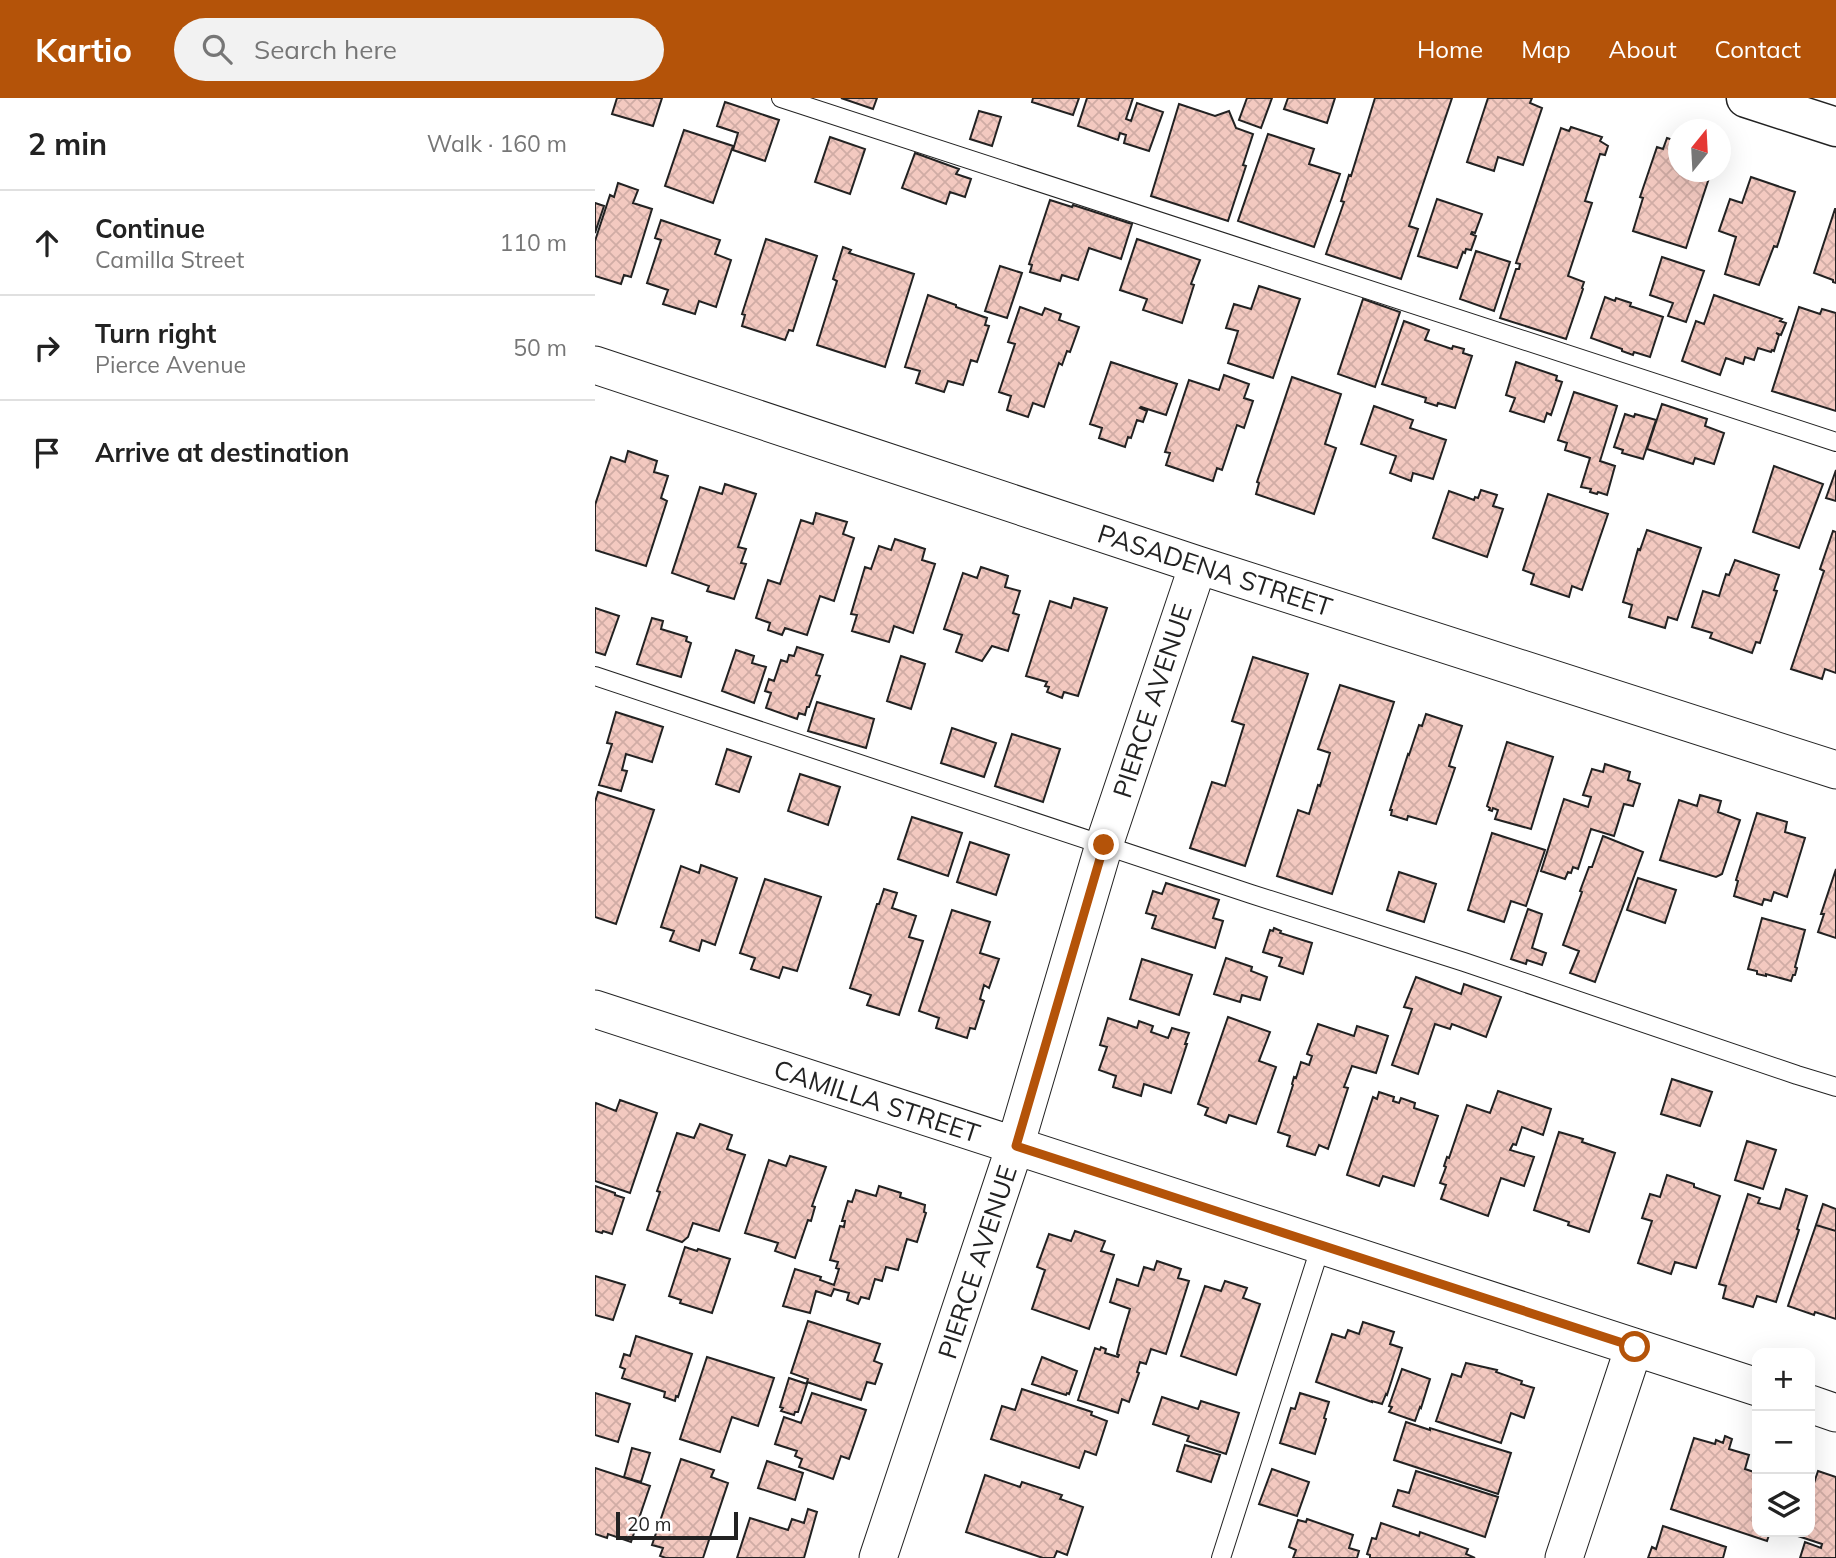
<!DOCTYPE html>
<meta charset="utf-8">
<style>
body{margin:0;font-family:Mulish,sans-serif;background:#f2f2f2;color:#222}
.controls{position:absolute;right:21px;bottom:21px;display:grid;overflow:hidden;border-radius:14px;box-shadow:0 7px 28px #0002}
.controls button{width:63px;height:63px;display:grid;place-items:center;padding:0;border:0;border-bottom:2px solid #e0e0e0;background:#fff;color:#222;font:35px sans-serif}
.compass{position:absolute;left:1073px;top:21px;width:63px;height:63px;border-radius:50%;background:#fff;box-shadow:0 7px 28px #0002;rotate:18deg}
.scale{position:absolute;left:21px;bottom:18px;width:122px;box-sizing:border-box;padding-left:7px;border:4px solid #222;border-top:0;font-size:19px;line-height:24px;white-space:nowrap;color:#222;-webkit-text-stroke:5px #fff;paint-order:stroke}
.stop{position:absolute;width:21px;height:21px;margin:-16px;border:5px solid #b45309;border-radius:50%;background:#fff}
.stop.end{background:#b45309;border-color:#fff;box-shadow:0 2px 7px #0008}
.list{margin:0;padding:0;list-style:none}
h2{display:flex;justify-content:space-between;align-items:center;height:91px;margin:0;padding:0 28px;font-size:30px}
h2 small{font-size:23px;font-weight:400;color:#767676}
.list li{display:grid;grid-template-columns:46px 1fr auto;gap:21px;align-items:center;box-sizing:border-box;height:105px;padding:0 28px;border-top:2px solid #e0e0e0}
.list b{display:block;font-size:26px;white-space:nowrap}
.list p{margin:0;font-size:23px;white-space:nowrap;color:#767676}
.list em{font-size:23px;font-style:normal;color:#767676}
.icon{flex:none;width:38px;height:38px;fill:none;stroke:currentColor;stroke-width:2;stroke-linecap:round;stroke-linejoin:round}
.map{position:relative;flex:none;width:1241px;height:1460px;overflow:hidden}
header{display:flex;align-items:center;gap:42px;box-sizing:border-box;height:98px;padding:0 35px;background:#b45309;color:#fff}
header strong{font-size:33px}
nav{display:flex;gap:38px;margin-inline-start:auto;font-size:24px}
.search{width:490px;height:63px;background:#f2f2f2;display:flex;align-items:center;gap:18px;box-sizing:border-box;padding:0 24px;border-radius:38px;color:#767676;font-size:26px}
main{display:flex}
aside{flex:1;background:#fff}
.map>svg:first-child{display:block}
.building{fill:url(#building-cross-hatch);stroke:#222;stroke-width:2}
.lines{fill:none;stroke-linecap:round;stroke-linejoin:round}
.lane-casing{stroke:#222;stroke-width:20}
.street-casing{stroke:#222;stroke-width:39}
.secondary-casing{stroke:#222;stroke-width:41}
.lane{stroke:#fff;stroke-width:18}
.street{stroke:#fff;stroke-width:37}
.secondary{stroke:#fff;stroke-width:38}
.route{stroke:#b45309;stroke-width:9}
.labels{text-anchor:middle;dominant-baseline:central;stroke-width:5;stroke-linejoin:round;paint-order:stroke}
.street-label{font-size:26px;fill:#222;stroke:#fff}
</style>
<header>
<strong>Kartio</strong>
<div class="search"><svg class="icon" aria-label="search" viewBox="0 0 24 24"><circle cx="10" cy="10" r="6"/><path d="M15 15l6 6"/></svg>Search here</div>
<nav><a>Home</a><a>Map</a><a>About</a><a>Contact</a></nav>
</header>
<main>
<aside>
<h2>2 min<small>Walk · 160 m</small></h2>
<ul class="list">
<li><svg class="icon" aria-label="ahead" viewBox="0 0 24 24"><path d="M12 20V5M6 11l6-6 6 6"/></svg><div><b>Continue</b><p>Camilla Street</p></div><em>110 m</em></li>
<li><svg class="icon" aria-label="right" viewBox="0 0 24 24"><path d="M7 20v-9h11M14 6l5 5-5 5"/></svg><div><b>Turn right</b><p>Pierce Avenue</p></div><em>50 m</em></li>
<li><svg class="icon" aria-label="arrive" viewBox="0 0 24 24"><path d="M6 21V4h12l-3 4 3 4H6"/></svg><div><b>Arrive at destination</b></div></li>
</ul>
</aside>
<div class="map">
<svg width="1241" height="1460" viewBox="0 0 1241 1460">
<defs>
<pattern id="building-cross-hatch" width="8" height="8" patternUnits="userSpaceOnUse" patternTransform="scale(1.75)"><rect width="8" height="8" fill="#f3c9c0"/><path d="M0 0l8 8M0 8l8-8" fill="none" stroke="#d0aca5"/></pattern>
</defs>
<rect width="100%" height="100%" fill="#fff"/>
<path class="building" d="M22 0H67L58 28 17 16Z
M246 0H282L278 11Z
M438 0H484L478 17 437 4Z
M492 0H538L531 21 536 23 542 5 568 14 554 53 529 45 531 37 525 35 523 42 483 28Z
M652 0H677L666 30 644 22Z
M693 0H740L732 25 689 11Z
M780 0H857L814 128 823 131 806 181 731 156 749 104 746 103 754 77 756 78Z
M893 0H937L935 5 947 10 928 67 903 59 899 73 872 64Z
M130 4 184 22 170 63 138 52 143 35 122 28Z
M584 6 620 18 634 13 641 30 658 36 648 67 651 68 633 123 556 98Z
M384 13 406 19 397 48 375 41Z
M976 29 1007 39 1005 43 1013 48 1010 57 1005 56 990 103 997 105 973 178 989 184 987 190 988 191 971 241 905 220 921 171H924L925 166 921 165 966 30 974 33Z
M89 32 138 48 118 105 70 88Z
M673 36 719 51 714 66 745 76 719 149 643 123Z
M235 39 270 51 255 96 220 84Z
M1072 40 1084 44V74H1116L1091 150 1038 133 1048 100 1045 99 1062 49 1068 51Z
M320 55 364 71 361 76 376 81 370 99 355 94 351 106 307 90Z
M1156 79 1200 94 1182 149 1179 148 1164 187 1130 176 1141 139 1124 133 1135 101 1147 105Z
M23 85 43 92 38 105 57 111 36 179 29 177 26 186 0 178V143L15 97 19 99Z
M842 101 887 116 880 135 877 134 876 136 881 138 876 152 871 151 870 155 868 154 862 170 823 158Z
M455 102 477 109 478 107 537 126 526 161 494 150 483 182 467 177 465 183 435 174 437 167 434 166Z
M0 105 9 108 0 135Z
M1240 111H1241V185L1238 184V182L1219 175Z
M66 122 125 142 120 156 136 162 121 209 104 203 100 216 68 206 73 192 52 185 66 142 60 140Z
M171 141 222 158 198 233 194 232 190 242 147 228 150 217 147 216Z
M542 141 605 162 596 186 599 187 587 225 548 212 552 201 525 192Z
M248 149 256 152 254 155 319 176 290 269 222 247 242 183 238 181Z
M881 153 915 164 899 213 865 201Z
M1067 159 1109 173 1091 224 1073 218 1078 205 1055 197Z
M405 168 427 175 412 220 390 213Z
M664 188 705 201 678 280 633 265 643 233 631 230 639 206 656 211Z
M333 197 361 207V209L392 220 390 227 394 228 382 264 376 262 368 287 353 283 349 294 321 285 325 273 310 269Z
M1119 197 1187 221 1185 223 1191 225 1186 237 1181 235 1184 237 1179 253 1177 252 1176 254 1163 250 1159 262 1150 259 1148 266 1131 260 1125 277 1087 263 1101 223 1109 226Z
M1010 199 1020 203 1021 200 1036 205 1035 208 1068 219 1055 259 1039 254 1038 257 1027 253V251L996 240Z
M768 201 805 214 780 289 743 276Z
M425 209 447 217 450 210 466 216 464 222 484 229 475 254 472 253 467 267 464 265 449 309 438 305 433 319 412 312 416 298 404 294 420 246 413 244Z
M1204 209 1225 216 1227 211 1241 215V313L1177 293Z
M809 223 834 232 830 242 857 251 858 248 869 251 868 255 877 258 860 310 843 305 842 308 830 304 831 300 787 286Z
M516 264 582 286 571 317 546 309 545 310 552 313 548 324 542 322 536 340 533 339 530 349 504 340 507 330 495 326Z
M921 264 962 278 961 282 967 284 956 317 952 315 949 324 915 313 920 300 911 297Z
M629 277 654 286 649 300 658 303 649 330 642 327 627 372 622 370 618 383 571 367 575 355 570 354 594 282 624 292Z
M697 279 746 296 730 346 741 350 719 416 661 396 664 385 662 384Z
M979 294 1022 308 1005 363 1020 368 1012 397 1003 394 1002 396 995 394 996 391 986 389 995 360 970 352 972 345 963 342Z
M1067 306 1112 321 1110 328 1129 335 1119 366 1100 360 1098 366 1052 351Z
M779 308 818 322 815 330 851 342 838 381 818 375 816 383 795 375 801 358 766 346Z
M1030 316 1039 319 1040 316 1061 322 1048 361 1027 355 1028 352 1019 349Z
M33 353 62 363 59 374 73 378 66 400 72 403 51 468 0 452V407L16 359 30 364Z
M1179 368 1228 386 1204 450 1158 434Z
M1241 372V403L1231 400Z
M130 386 161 396 143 449 151 451 146 465 151 466 139 501 112 493 114 488 77 475 105 389 127 396Z
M886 392 902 397 898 408 908 411 892 459 838 440 854 393 879 402 880 399 883 400Z
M953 396 1013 416 987 492 977 488 974 499 936 486 939 476 928 472Z
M221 415 252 424 248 436 259 440 239 503 225 498 212 537 190 530 187 537 173 532 175 525 161 520 173 482 185 486 206 422 218 426Z
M1052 432 1106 450 1082 522 1073 519 1070 530 1034 519 1037 507 1028 504 1043 451 1045 452Z
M1238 433 1241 434V575L1230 571 1227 581 1196 571 1224 488 1229 473 1225 471Z
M300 441 330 451 327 462 340 466 318 535 299 528 294 544 257 533 262 517 256 516 270 469 276 471 284 448 296 452Z
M1140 462 1184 477 1179 492 1182 493 1165 545 1161 544 1157 555 1115 540 1117 535 1097 529 1108 493 1124 498 1131 476 1134 477Z
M386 469 413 478 410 489 425 493 418 515 424 517 413 553 397 548 387 563 361 554 367 537 349 531 368 475 382 480Z
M479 500 512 510 483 598 469 594 467 600 452 594 454 589 450 588 452 584 431 578 455 503 476 510Z
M0 510 24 518 10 557 0 554Z
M57 520 68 523 66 531 92 539 91 543 96 545 86 579 42 566Z
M202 549 228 557 221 577 225 578 214 609H212L210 617 204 615 202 621 171 610 176 595 170 593 174 581 179 583 186 562 192 564 194 557 199 558Z
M141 552 159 558 157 565 171 569 159 605 127 593Z
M306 558 330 566 316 611 292 603Z
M658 559 713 576 650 768 595 750 617 684 630 688 649 627 637 623Z
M745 587 799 604 737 796 682 778 703 712 714 716 723 687 725 688 735 655 723 651Z
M222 604 279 621 271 650 213 633Z
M21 614 68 629 57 664 31 656 27 672 32 673 26 693 4 687 17 646 12 645Z
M831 616 867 628 854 668 860 670 841 726 813 718 812 722 796 717 797 712H795L813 656 814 657 824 627 827 628Z
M357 630 401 645 389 679 346 665Z
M417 636 465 651 448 704 400 688Z
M912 644 958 659 936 731 900 721 903 712 898 710 897 713 894 712 895 710 892 708Z
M132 651 156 659 144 694 121 686Z
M1010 666 1035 674 1033 682 1045 686 1038 708 1029 706 1019 738 996 731 983 771 978 769 976 775 973 774 970 781 946 773 969 701 993 709 996 699 988 697 997 671 1008 674Z
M205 676 245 689 233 727 193 713Z
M3 694 59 712 21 826 0 819V704Z
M1105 697 1126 703 1123 714 1145 722 1127 776 1121 779 1065 762 1084 702 1102 708Z
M1162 715 1192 724 1190 734 1210 740 1192 799 1179 794 1176 803 1169 801 1167 807 1139 798 1143 783 1141 782Z
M317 719 367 735 353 778 303 761Z
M897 735 950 752 931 808 916 803 909 824 873 812Z
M1008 738 1048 754 1000 884 975 875 984 853 968 847 987 794 985 793 994 769H997Z
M375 744 414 757 401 797 362 784Z
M106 767 142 780 120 847 107 842 104 853 75 843 79 833 66 829 86 768 104 775Z
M1241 771V840L1223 834 1229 816H1226Z
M804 774 841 786 829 824 792 812Z
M1043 780 1081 792 1070 825 1032 812Z
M170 781 226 799 202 873 188 869 184 880 156 871 160 860 145 855Z
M571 785 624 802 618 820 628 823 620 850 557 830 561 818 551 815 558 793 567 796Z
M289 791 302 795 297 810 321 818 314 839 328 843 304 917 272 907 276 897 255 890 282 806H284Z
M933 811 947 816 937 850 951 855 947 867 932 862 931 866 916 861Z
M357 812 395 824 385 855 404 861 394 890 389 887 385 901 389 903 380 931 375 930 372 940 341 930 344 920 324 913Z
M1167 820 1210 832 1200 869 1202 870 1200 877H1198L1196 883 1171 876V878L1162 876V873L1153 871Z
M679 830 686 833 685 835 717 845 708 876 684 868 687 860 668 854 675 832 678 833Z
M631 860 657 869 656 873 672 879 665 902 647 897 645 904 619 896Z
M547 861 597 877 584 917 535 901Z
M821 879 866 896 869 886 906 899 891 939 857 926 855 931 840 926 823 976 797 967 817 911 809 909Z
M633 919 675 934 664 963 681 969 661 1026 634 1017 631 1025 610 1017 613 1010 603 1006Z
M513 920 542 930 544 923 558 928 556 934 573 940 577 930 594 935 590 946H592L576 995 549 986 546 998 518 989 521 978 504 972 512 949 505 947Z
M723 926 759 938 762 928 793 938 781 975 757 968 749 989 753 990 733 1051 724 1047 720 1057 692 1048 695 1038 683 1034 698 987 697 986 699 979 701 980 706 964 714 967 717 958 712 956Z
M1077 981 1117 994 1105 1028 1066 1016Z
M903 993 956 1011 948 1037 927 1029 921 1047 918 1046 915 1052 939 1059 929 1088 906 1080 893 1118 846 1101 851 1087 845 1085 851 1069 849 1068 852 1059 854 1060 872 1007 895 1015Z
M784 994 799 999 798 1003 804 1005 806 1000 820 1005 819 1010 843 1018 819 1088 788 1078 784 1088 752 1077 778 999 782 1001Z
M25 1002 62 1015 35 1095 0 1083V1008L1 1005 21 1013Z
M105 1026 137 1037 132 1051 150 1057 124 1133 98 1125 93 1139 87 1144 52 1132 65 1094 62 1093 82 1035 99 1040Z
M964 1034 988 1041 987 1044 1020 1055 994 1134 973 1127 974 1124 939 1112Z
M1152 1043 1181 1052 1168 1091 1140 1082Z
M195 1058 231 1069 217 1108 220 1109 216 1123 213 1122 200 1160 180 1153 183 1145 150 1135 174 1062 191 1068Z
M1072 1077 1099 1086V1089L1125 1098 1101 1170 1080 1164 1076 1176 1043 1165 1057 1123 1047 1120 1055 1096 1065 1099Z
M0 1088 20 1095V1097L29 1100 17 1136 8 1133 7 1135 0 1133Z
M284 1088 306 1095 305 1099 330 1107 329 1114 331 1115 322 1144 312 1141 303 1172 291 1169 287 1183 280 1181 274 1201 266 1199 263 1206 252 1202 254 1195 239 1191 236 1198 221 1193 215 1215 188 1208 200 1171 226 1179 225 1182 239 1187 244 1171 241 1170 243 1164 235 1162 245 1128 249 1129 250 1123H247L253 1103 257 1104 261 1092 281 1098Z
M1191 1091 1212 1098 1202 1131 1204 1132 1181 1204 1162 1198 1158 1209 1128 1200 1131 1188 1124 1186 1153 1096 1165 1100 1163 1105 1185 1111Z
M1228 1106 1241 1111V1133L1221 1127Z
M1221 1127 1241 1133V1221L1220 1214 1219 1217 1193 1208Z
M480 1133 510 1143 506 1153 519 1157 494 1231 437 1211 450 1172 442 1169 454 1136 476 1143Z
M90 1149 102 1153 103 1151 135 1161 117 1215 85 1205 86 1202 74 1198Z
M562 1163 586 1171 583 1180 594 1183 571 1256 556 1251 551 1266 545 1264 542 1274 544 1275 534 1304 527 1301 523 1315 483 1302 500 1250 505 1252 506 1249 511 1251 510 1255 523 1259 524 1257 522 1256 525 1244 535 1211 515 1204 522 1181 543 1188 549 1169 559 1172Z
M0 1178 30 1187 18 1222 0 1217Z
M630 1183 652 1190 648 1200 665 1206 641 1277 586 1258 610 1188 626 1193Z
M213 1223 285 1246 279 1263 287 1266 280 1286 272 1284 266 1302 212 1284 213 1281 196 1275Z
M768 1224 799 1234 795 1246 807 1250 792 1297 791 1296 787 1306 777 1303V1304L721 1284 737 1236 750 1240 753 1232 764 1236Z
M41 1238 97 1256 83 1299 81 1298 80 1303 69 1299 70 1294 27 1280 30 1271 25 1269 29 1256 35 1258Z
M112 1259 179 1280 163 1328 137 1319 125 1354 85 1341Z
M447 1259 482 1273 474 1296 472 1295 471 1297 437 1286Z
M871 1265 902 1272 901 1274 927 1283 926 1286 939 1290 929 1320 916 1315 906 1345 841 1323 857 1276 866 1279Z
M807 1271 835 1281 826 1310 825 1309 820 1323 794 1314 797 1309 794 1308Z
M194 1280 212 1286 203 1314H200L199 1317 186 1313 188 1310 185 1309Z
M427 1291 497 1314 496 1317 512 1323 501 1357 490 1353 484 1370 396 1341 407 1308 420 1312Z
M0 1295 35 1306 23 1344 0 1337Z
M217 1295 271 1312 254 1361 246 1358 238 1381 204 1369 207 1361 200 1358 202 1353 180 1346 189 1319 206 1325Z
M705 1295 734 1304 729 1320 731 1321 720 1356 685 1345 696 1310 700 1311Z
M567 1299 603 1311 606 1303 644 1315 631 1356 592 1343 594 1338 558 1326Z
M811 1324 835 1332V1330L916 1355 903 1396 799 1362Z
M1130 1338 1137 1341 1134 1351 1154 1357 1150 1371 1162 1375V1434H1175L1172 1443 1076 1411 1099 1340 1120 1346 1121 1342 1128 1345Z
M590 1347 625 1357 616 1384 582 1373Z
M37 1350 55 1355 46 1384 29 1379Z
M86 1361 119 1372 116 1379 133 1385 108 1460H71L65 1458 68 1450 57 1447Z
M172 1363 208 1375 200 1402 163 1390Z
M0 1370 55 1388 36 1444 13 1436 12 1440 0 1436Z
M677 1371 714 1384 702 1418 664 1406Z
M821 1373 903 1399 890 1439 798 1408 803 1392 814 1395Z
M1223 1373 1241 1379V1460H1205L1210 1444 1226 1450 1227 1446 1200 1437 1201 1434H1215V1397Z
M390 1377 425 1389 427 1384 467 1397 465 1401 488 1409 472 1457 462 1453 459 1460H448L371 1434Z
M213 1411 222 1414 209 1460H142L155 1420 193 1432 197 1421 209 1425Z
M712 1421 758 1437 754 1450 764 1453 762 1460H698L701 1452 694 1449 703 1422 711 1424Z
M786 1425 824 1438 825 1434 873 1451 871 1456 880 1460H775V1457L772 1456 777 1440 781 1441Z
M1068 1428 1131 1449 1128 1460H1053L1057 1449 1061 1451Z"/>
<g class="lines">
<defs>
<path id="lane" d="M186 0 1241 344
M0 578 656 796 869 864 1202 977 1241 989
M626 1460 726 1147"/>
<path id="street" d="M0 267 603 467 1241 672
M0 911 1162 1289
M1215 1306 1241 1315
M283 1460 420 1048 509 747 603 467
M969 1460 1039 1249"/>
<path id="secondary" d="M1151 0 1241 29"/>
</defs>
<use href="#lane" class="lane-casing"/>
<use href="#street" class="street-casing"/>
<use href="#secondary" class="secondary-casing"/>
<use href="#lane" class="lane"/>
<use href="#street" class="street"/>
<use href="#secondary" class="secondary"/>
</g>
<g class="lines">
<path class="route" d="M509 747 421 1048 1040 1249"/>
</g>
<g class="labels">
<g class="street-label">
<text transform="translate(620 472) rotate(18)">PASADENA STREET</text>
<text transform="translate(557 603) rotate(-72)">PIERCE AVENUE</text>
<text transform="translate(282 1003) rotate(18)">CAMILLA STREET</text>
<text transform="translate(382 1164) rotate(-72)">PIERCE AVENUE</text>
</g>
</g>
</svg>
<div class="controls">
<button>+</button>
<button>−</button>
<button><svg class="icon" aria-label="layers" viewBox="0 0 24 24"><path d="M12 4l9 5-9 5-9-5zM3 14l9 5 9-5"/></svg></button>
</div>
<svg class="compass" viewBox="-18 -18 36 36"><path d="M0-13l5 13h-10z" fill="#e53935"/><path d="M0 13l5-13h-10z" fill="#767676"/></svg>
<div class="scale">20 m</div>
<div class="stop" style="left:1040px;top:1249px"></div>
<div class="stop end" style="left:509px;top:747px"></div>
</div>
</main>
